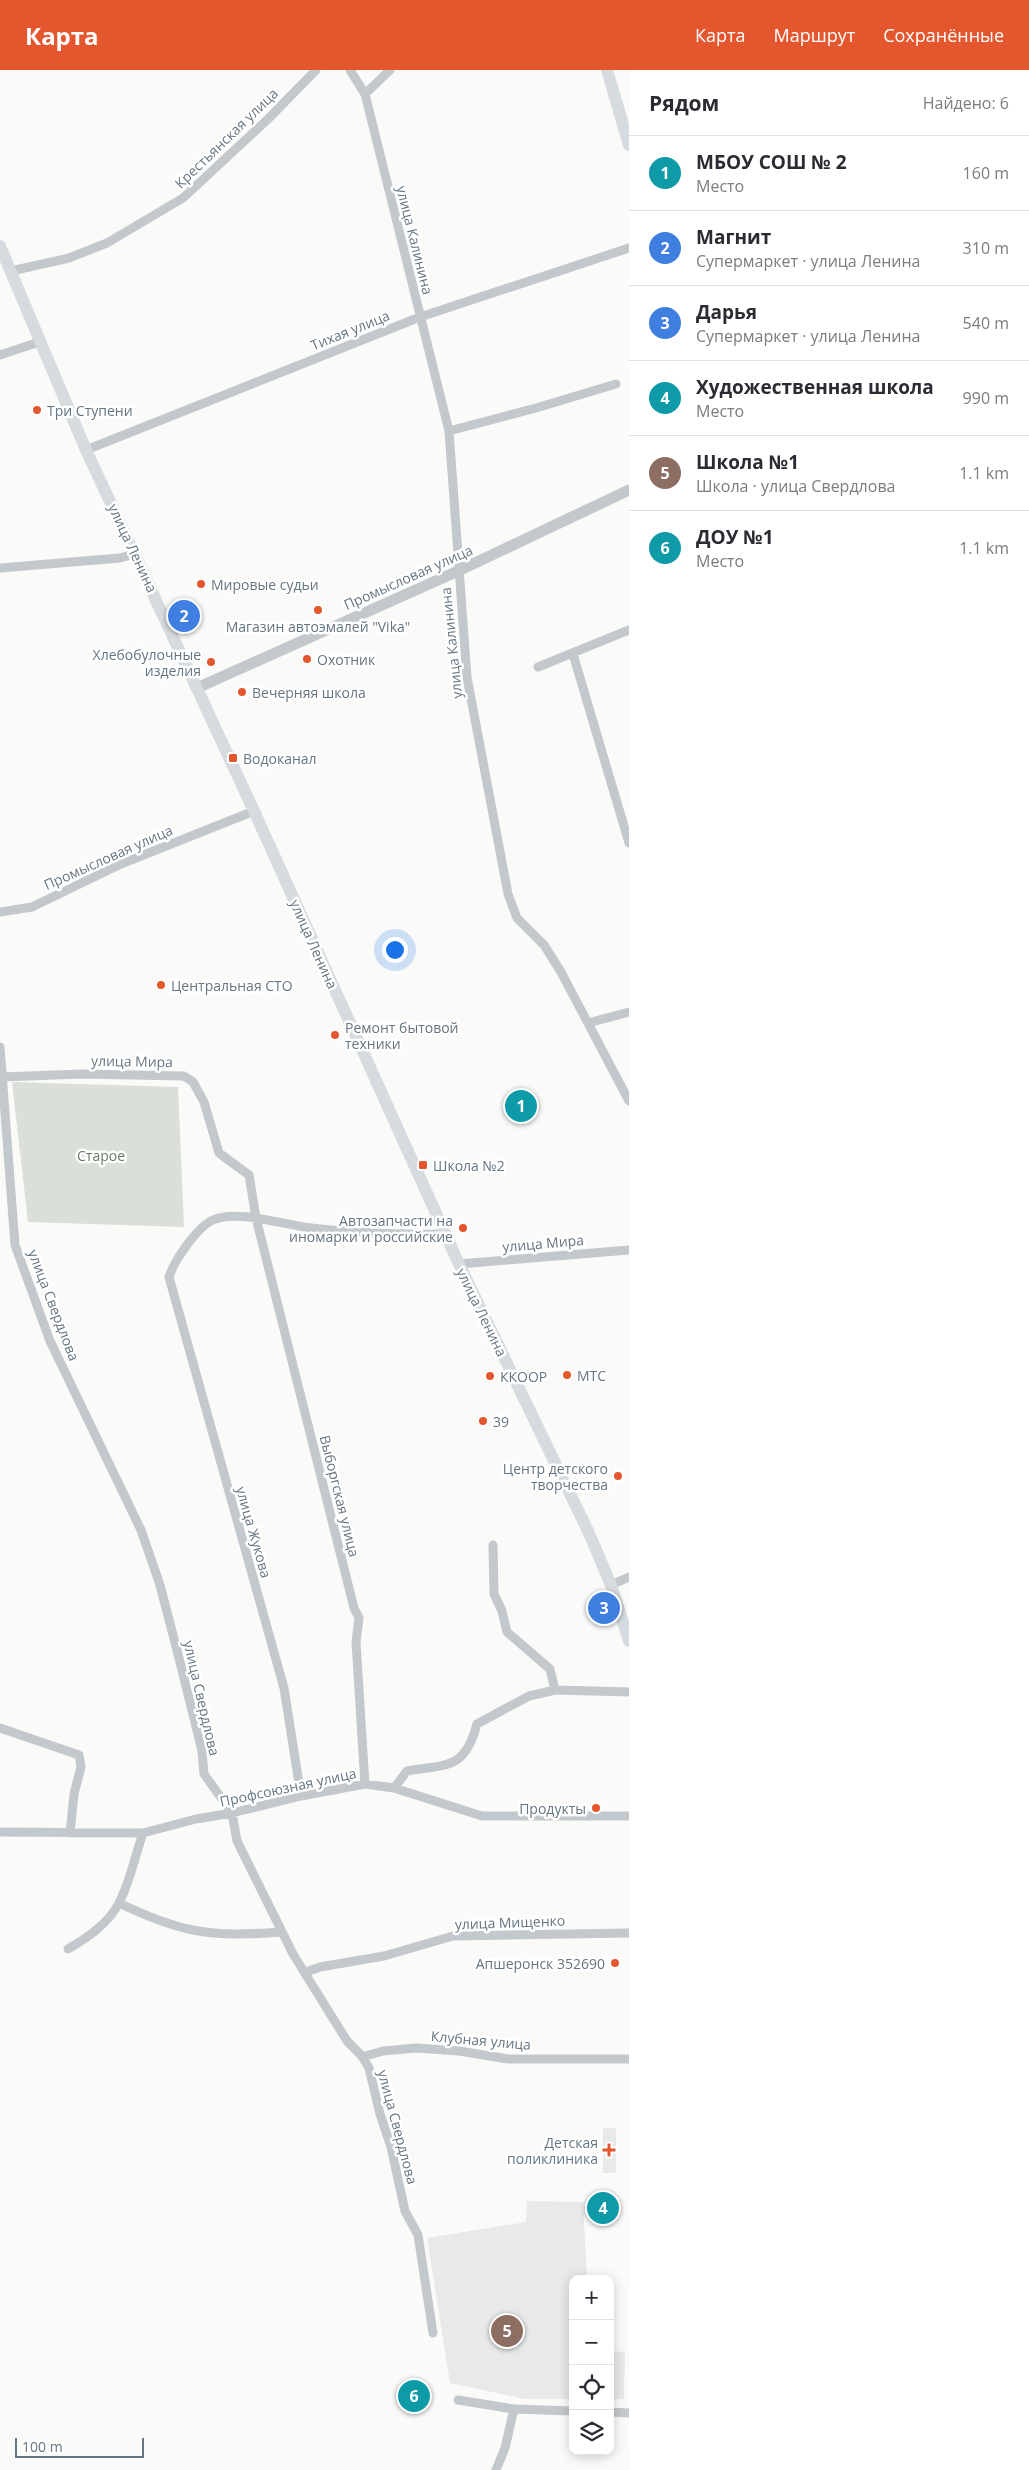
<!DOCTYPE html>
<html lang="ru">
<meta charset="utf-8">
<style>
body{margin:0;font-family:"Open Sans",sans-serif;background:#f7f7f7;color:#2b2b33}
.controls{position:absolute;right:15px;bottom:15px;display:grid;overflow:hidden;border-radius:10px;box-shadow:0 2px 12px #0003}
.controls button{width:45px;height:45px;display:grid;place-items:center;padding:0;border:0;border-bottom:1px solid #e1e1e2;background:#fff;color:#2b2b33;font:25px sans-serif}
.scale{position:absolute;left:15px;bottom:12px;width:129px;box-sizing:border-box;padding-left:5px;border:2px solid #657683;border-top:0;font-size:14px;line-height:18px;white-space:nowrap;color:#657683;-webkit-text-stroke:4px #fff;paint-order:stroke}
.you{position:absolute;left:394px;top:879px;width:18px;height:18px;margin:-12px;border:4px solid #fff;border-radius:50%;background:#1a73e8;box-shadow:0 0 0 8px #1a73e833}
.badge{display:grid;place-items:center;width:32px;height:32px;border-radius:50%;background:#e4572e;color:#fff;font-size:16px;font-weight:700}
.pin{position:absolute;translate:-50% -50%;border:2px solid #fff;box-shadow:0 1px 5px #0006}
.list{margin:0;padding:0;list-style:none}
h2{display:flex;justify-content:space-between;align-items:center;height:65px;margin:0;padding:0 20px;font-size:21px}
h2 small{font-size:16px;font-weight:400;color:#7c7c81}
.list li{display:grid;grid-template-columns:32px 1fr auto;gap:15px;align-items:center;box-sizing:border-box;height:75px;padding:0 20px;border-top:1px solid #e1e1e2}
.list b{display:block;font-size:19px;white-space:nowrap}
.list p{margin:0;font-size:16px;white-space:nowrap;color:#7c7c81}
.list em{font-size:16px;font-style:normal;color:#7c7c81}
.icon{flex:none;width:28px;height:28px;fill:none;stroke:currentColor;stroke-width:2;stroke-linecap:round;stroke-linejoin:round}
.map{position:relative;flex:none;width:629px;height:2400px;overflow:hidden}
header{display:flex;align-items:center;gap:30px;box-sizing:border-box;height:70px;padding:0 25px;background:#e4572e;color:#fff}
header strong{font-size:24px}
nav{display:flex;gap:28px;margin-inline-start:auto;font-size:18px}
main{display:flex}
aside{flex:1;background:#fff}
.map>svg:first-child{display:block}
.built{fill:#e8e9e9}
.green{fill:#dadfd7}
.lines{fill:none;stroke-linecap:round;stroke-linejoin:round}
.minor{stroke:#c3c8cc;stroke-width:9}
.tertiary{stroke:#c3c8cc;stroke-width:11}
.secondary{stroke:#d6dbdf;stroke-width:12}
.poi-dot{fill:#e4572e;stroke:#fff;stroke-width:2}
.labels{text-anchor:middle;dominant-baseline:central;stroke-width:5;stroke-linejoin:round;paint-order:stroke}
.street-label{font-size:14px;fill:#657683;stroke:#fff}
.poi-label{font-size:14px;fill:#657683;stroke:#fff;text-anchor:start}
.park-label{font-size:14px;fill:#687a64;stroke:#fff}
</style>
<header>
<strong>Карта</strong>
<nav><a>Карта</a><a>Маршрут</a><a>Сохранённые</a></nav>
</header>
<main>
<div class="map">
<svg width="629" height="2400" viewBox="0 0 629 2400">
<rect width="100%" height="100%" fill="#fafaf8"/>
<path class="built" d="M603 2058H616V2103H603Z
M527 2131 583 2132 587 2209H573V2329H525L450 2313 427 2168 526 2152Z
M610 2281 625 2282 624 2329H610Z"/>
<path class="green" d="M12 1012 178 1017 184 1157 28 1152Z"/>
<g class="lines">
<path class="minor" d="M350 0 365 24 449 361 467 607 508 824 517 848 544 875 561 902 629 1031
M365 24 390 0
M11 201 69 188 107 173 183 128 268 49 316 0
M0 285 39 272
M449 361 536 338 616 314
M86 380 420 247 629 178
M0 498 120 488 135 484
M573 584 629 773
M538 597 629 560
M0 842 32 837 121 794 254 741
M588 953 629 942
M0 977 15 1175 50 1271 141 1460 160 1515 179 1588 202 1681 204 1704 232 1743 237 1771 293 1884 347 1971 361 1985 369 1998 380 2044 391 2077 405 2141 418 2165 433 2263
M2 1007 81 1004 184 1006 193 1012 204 1032 219 1083 249 1105 256 1148 354 1538 359 1548 356 1572 365 1714
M459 1194 629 1180
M493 1475 494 1524 502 1541 507 1562 550 1599 555 1620
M611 1515 629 1507
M0 1658 79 1685 81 1697 74 1724 70 1763
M394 1718 407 1701C449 1694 465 1699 477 1654L529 1626 555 1620 629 1622
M301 1726 284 1618 169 1207C174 1191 197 1157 213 1150 238 1139 284 1155 311 1158 355 1163 402 1165 445 1164
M0 1762 143 1763 196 1749 232 1743 301 1726 365 1714 394 1718 482 1746H629
M119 1833C142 1844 167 1855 193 1860 221 1866 254 1864 282 1862
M68 1879C87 1868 108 1854 119 1833 130 1812 135 1786 143 1763
M306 1902 320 1897 384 1886 453 1866 629 1863
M362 1987 383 1981 416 1978 459 1981 508 1989H629
M458 2330 514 2339 573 2341
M610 2342 629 2343
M496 2400 505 2378 514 2339"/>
<path class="tertiary" d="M197 618 458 501 629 420"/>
<path class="secondary" d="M607 0 629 75
M0 176 86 380 254 741 459 1194 588 1461 611 1515 629 1571"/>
</g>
<g class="poi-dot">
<circle cx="37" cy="340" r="5"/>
<circle cx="201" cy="514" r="5"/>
<circle cx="318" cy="540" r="5"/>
<circle cx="307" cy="589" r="5"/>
<circle cx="211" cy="592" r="5"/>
<circle cx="242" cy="622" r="5"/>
<rect x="228" y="683" width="10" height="10" rx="2.5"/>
<circle cx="161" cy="915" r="5"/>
<circle cx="335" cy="965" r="5"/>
<rect x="418" y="1090" width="10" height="10" rx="2.5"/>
<circle cx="463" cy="1158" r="5"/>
<circle cx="567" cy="1305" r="5"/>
<circle cx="490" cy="1306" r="5"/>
<circle cx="483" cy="1351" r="5"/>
<circle cx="618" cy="1406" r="5"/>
<circle cx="596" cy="1738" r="5"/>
<circle cx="615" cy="1893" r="5"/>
<path d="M606.5 2072.5h5v5h5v5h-5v5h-5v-5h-5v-5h5z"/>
</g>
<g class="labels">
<g class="street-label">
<text transform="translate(226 68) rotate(-44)">Крестьянская улица</text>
<text transform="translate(415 170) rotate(76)">улица Калинина</text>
<text transform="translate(350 260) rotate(-22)">Тихая улица</text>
<text transform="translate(133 478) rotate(65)">улица Ленина</text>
<text transform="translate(408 507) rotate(-24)">Промысловая улица</text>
<text transform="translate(451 573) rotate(-96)">улица Калинина</text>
<text transform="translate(108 787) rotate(-24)">Промысловая улица</text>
<text transform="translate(314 874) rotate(66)">улица Ленина</text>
<text transform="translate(132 991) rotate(1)">улица Мира</text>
<text transform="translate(543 1173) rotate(-5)">улица Мира</text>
<text transform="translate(54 1235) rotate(69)">улица Свердлова</text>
<text transform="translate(482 1242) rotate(64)">улица Ленина</text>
<text transform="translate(340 1426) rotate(76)">Выборгская улица</text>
<text transform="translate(254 1462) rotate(74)">улица Жукова</text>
<text transform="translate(202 1628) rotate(77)">улица Свердлова</text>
<text transform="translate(288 1717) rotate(-12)">Профсоюзная улица</text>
<text transform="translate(510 1852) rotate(-2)">улица Мищенко</text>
<text transform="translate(481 1970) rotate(5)">Клубная улица</text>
<text transform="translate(398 2057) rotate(75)">улица Свердлова</text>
</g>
<g class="poi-label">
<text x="47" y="340">Три Ступени</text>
<text x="211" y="514">Мировые судьи</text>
<text x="318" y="556" text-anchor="middle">Магазин автоэмалей "Vika"</text>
<text x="201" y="584" text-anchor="end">Хлебобулочные<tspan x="201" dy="16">изделия</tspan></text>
<text x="317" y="589">Охотник</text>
<text x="252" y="622">Вечерняя школа</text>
<text x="243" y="688">Водоканал</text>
<text x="171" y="915">Центральная СТО</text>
<text x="345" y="957">Ремонт бытовой<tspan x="345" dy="16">техники</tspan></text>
<text x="433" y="1095">Школа №2</text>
<text x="453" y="1150" text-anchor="end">Автозапчасти на<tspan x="453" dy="16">иномарки и российские</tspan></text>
<text x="577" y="1305">МТС</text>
<text x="500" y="1306">ККООР</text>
<text x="493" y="1351">39</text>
<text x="608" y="1398" text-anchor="end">Центр детского<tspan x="608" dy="16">творчества</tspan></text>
<text x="586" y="1738" text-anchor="end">Продукты</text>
<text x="605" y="1893" text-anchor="end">Апшеронск 352690</text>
<text x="598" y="2072" text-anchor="end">Детская<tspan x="598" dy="16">поликлиника</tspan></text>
</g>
<g class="park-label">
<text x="101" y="1085">Старое</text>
</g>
</g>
</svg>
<div class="controls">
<button>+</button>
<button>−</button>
<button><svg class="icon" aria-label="locate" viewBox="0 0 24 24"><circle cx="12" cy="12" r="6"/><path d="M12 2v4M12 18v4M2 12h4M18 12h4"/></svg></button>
<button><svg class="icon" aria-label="layers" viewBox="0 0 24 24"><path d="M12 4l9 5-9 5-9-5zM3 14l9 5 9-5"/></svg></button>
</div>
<div class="scale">100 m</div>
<div class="you"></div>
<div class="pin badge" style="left:521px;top:1036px;background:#0f9aa8">1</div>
<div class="pin badge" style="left:184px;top:546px;background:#3f7fe0">2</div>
<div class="pin badge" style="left:604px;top:1538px;background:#3f7fe0">3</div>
<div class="pin badge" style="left:603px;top:2138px;background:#0f9aa8">4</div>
<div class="pin badge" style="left:507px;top:2261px;background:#8d6e63">5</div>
<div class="pin badge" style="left:414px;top:2326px;background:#0f9aa8">6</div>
</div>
<aside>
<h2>Рядом<small>Найдено: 6</small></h2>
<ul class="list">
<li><span class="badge" style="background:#0f9aa8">1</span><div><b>МБОУ СОШ № 2</b><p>Место</p></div><em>160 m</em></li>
<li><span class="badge" style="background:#3f7fe0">2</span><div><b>Магнит</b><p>Супермаркет · улица Ленина</p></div><em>310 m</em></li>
<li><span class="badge" style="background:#3f7fe0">3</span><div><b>Дарья</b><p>Супермаркет · улица Ленина</p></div><em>540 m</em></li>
<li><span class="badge" style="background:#0f9aa8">4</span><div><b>Художественная школа</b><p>Место</p></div><em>990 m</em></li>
<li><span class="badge" style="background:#8d6e63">5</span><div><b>Школа №1</b><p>Школа · улица Свердлова</p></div><em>1.1 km</em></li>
<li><span class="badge" style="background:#0f9aa8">6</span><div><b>ДОУ №1</b><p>Место</p></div><em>1.1 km</em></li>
</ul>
</aside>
</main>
